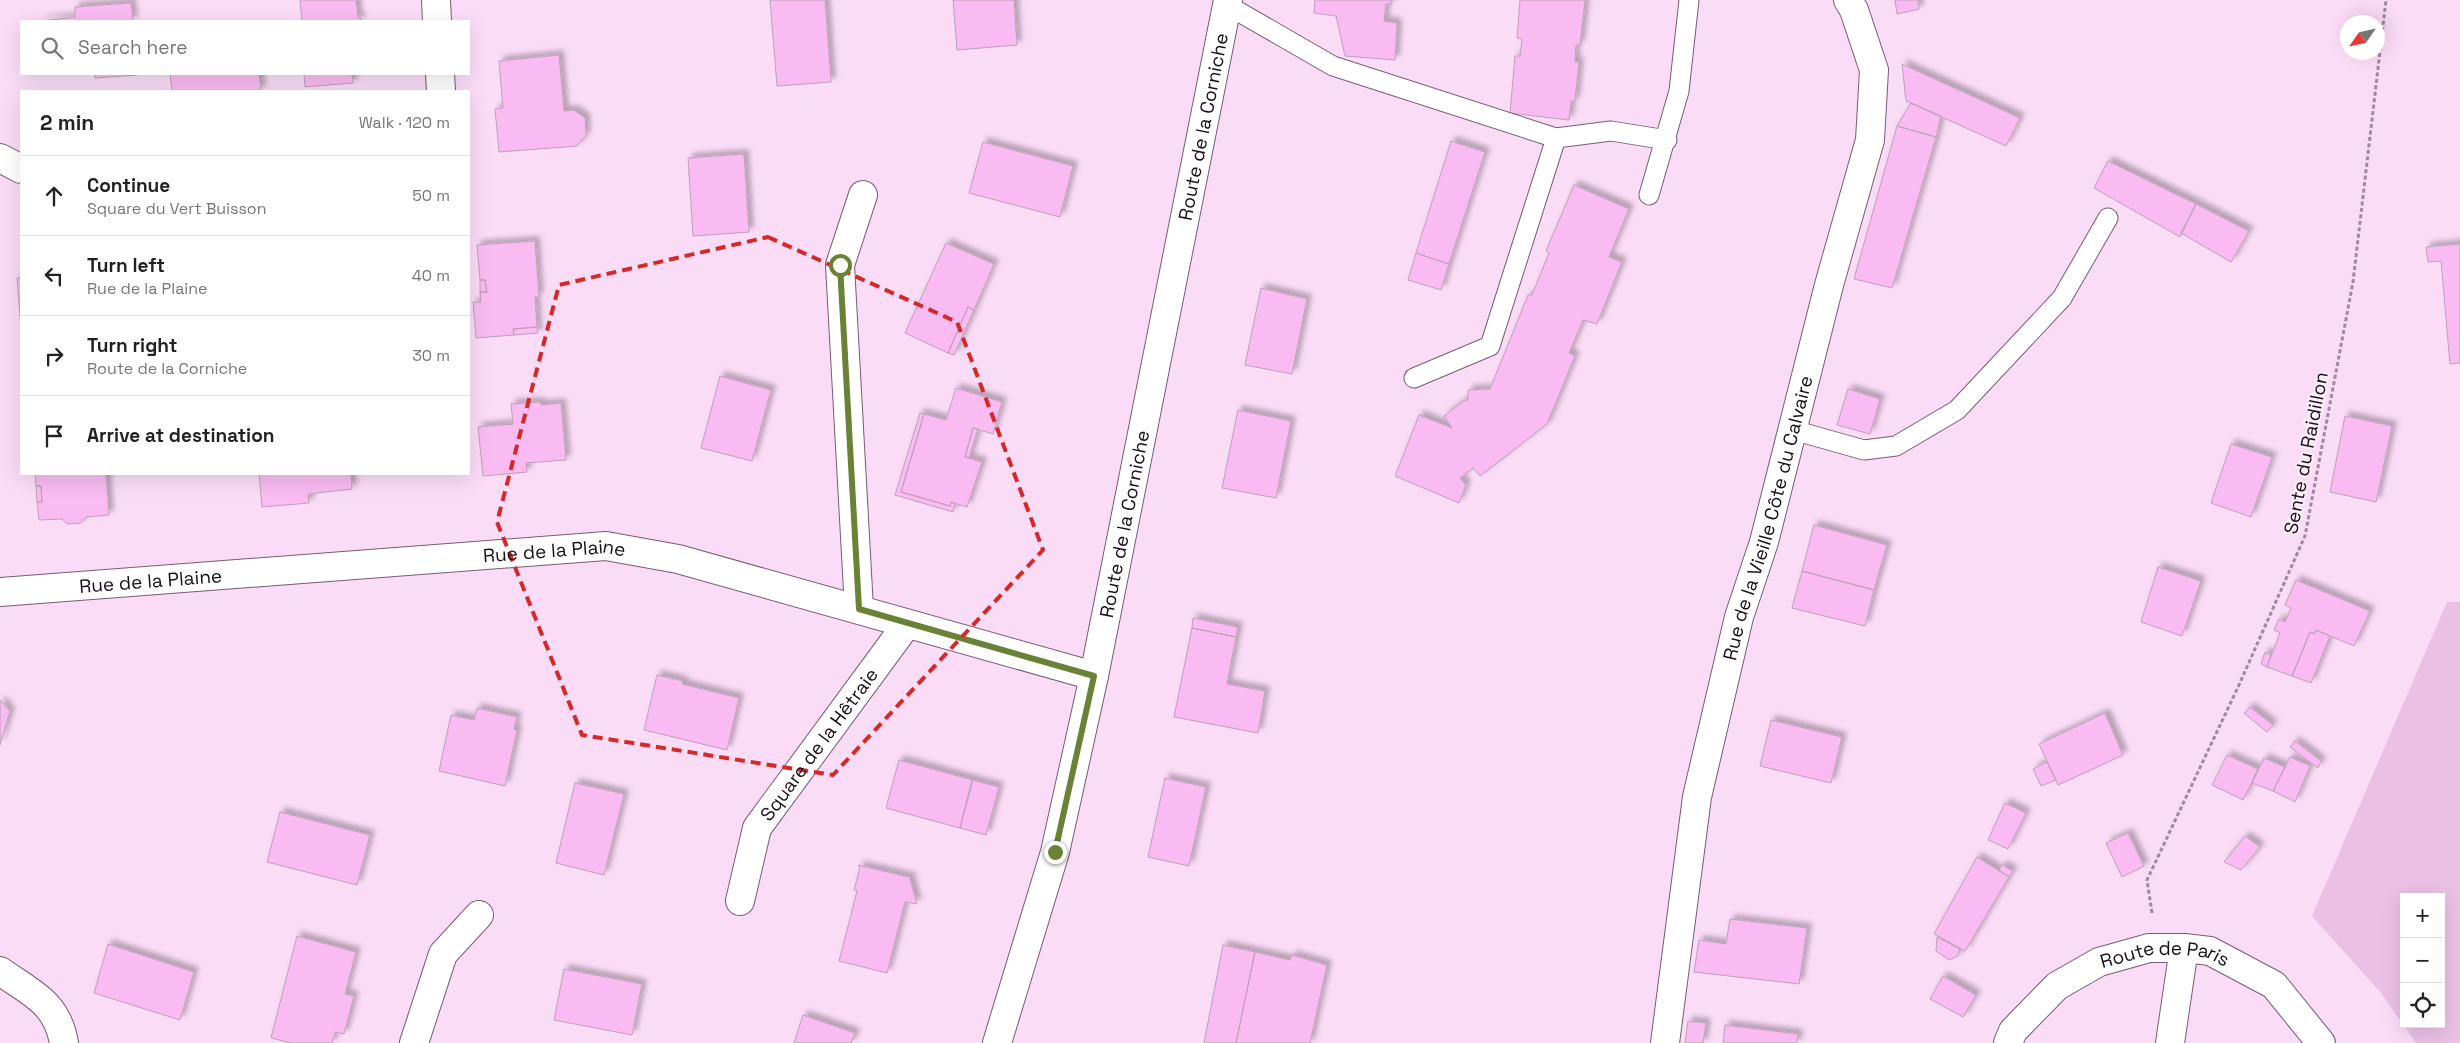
<!DOCTYPE html>
<meta charset="utf-8">
<style>
body{margin:0;font-family:"Space Grotesk",sans-serif;background:#f2f2f2;color:#222}
.controls{position:absolute;right:15px;bottom:15px;display:grid;overflow:hidden;border-radius:0px;box-shadow:0 5px 20px #0002}
.controls button{width:45px;height:45px;display:grid;place-items:center;padding:0;border:0;border-bottom:1px solid #e0e0e0;background:#fff;color:#222;font:25px sans-serif}
.compass{position:absolute;left:2340px;top:15px;width:45px;height:45px;border-radius:50%;background:#fff;box-shadow:0 5px 20px #0002;rotate:236deg}
.stop{position:absolute;width:15px;height:15px;margin:-11px;border:4px solid #698235;border-radius:50%;background:#fff}
.stop.end{background:#698235;border-color:#fff;box-shadow:0 1px 5px #0008}
.list{margin:0;padding:0;list-style:none}
h2{display:flex;justify-content:space-between;align-items:center;height:65px;margin:0;padding:0 20px;font-size:21px}
h2 small{font-size:16px;font-weight:400;color:#767676}
.list li{display:grid;grid-template-columns:32px 1fr auto;gap:15px;align-items:center;box-sizing:border-box;height:80px;padding:0 20px;border-top:1px solid #e0e0e0}
.list b{display:block;font-size:19px;white-space:nowrap}
.list p{margin:0;font-size:16px;white-space:nowrap;color:#767676}
.list em{font-size:16px;font-style:normal;color:#767676}
.icon{flex:none;width:28px;height:28px;fill:none;stroke:currentColor;stroke-width:2;stroke-linecap:round;stroke-linejoin:round}
.map{position:relative;flex:none;width:2460px;height:1043px;overflow:hidden}
.search{position:absolute;background:#fff;box-shadow:0 5px 20px #0002;left:20px;top:20px;width:450px;height:55px;display:flex;align-items:center;gap:12px;box-sizing:border-box;padding:0 18px;border-radius:0px;color:#767676;font-size:19px}
.panel{position:absolute;background:#fff;box-shadow:0 5px 20px #0002;left:20px;top:90px;width:450px;height:385px;border-radius:0px}
.map>svg:first-child{display:block}
.green{fill:#eac0e5;fill-rule:evenodd}
.building{fill:#f9bbf1;stroke:#bea0ba;filter:url(#shadow)}
.lines{fill:none;stroke-linecap:round;stroke-linejoin:round}
.lane-casing{stroke:#775c74;stroke-width:21}
.street-casing{stroke:#775c74;stroke-width:30}
.secondary-casing{stroke:#775c74;stroke-width:30}
.primary-casing{stroke:#775c74;stroke-width:30}
.path{stroke:#9f899c;stroke-width:3;stroke-dasharray:4 2.5;stroke-linecap:butt}
.lane{stroke:#fff;stroke-width:19}
.street{stroke:#fff;stroke-width:28}
.secondary{stroke:#fff;stroke-width:28}
.primary{stroke:#fff;stroke-width:28}
.route{stroke:#698235;stroke-width:6}
.marked{fill:none;stroke:#d62828;stroke-width:4;stroke-dasharray:10 6;stroke-linejoin:round}
.labels{text-anchor:middle;dominant-baseline:central;stroke-width:4;stroke-linejoin:round;paint-order:stroke}
.street-label{font-size:19px;fill:#1a1019;stroke:#fdf0fb}
</style>
<div class="map">
<svg width="2460" height="1043" viewBox="0 0 2460 1043">
<defs>
<filter id="shadow"><feDropShadow dx="4.5" dy="-4.5" stdDeviation="2.5" flood-color="#0004"/></filter>
</defs>
<rect width="100%" height="100%" fill="#fbdcf7"/>
<path class="green" d="M2447 602H2460V1043H2416L2381 993 2312 916ZM2404 897H2441V1024H2404Z"/>
<path class="building" d="M300 0H356L358 18H361V21H302Z
M770 0H825L831 82 777 86Z
M953 0H1014L1017 45 957 50Z
M1315 0H1391V4H1386L1384 21 1397 23 1395 60 1345 56 1336 16 1314 13Z
M1520 0H1585L1580 45H1576L1575 62H1579L1575 101H1571L1569 120 1510 113 1515 56H1520L1522 39 1517 38Z
M1895 0H1918L1919 9 1897 14Z
M131 3 133 21H41L75 17V7Z
M559 55 564 111 574 110 585 118 586 135 577 146 499 152 495 109 503 108 499 61Z
M1902 64 2020 118 2006 146 1906 101Z
M95 74H137V75L95 78Z
M170 74H259L261 91H172Z
M304 74H352L353 83 305 87Z
M1911 103 1941 116 1936 137 1897 126Z
M1897 126 1936 137 1892 288 1854 279Z
M1451 141 1485 152 1449 264 1416 253Z
M983 142 1073 166 1060 217 969 193Z
M744 154 749 232 693 236 688 158Z
M2108 161 2196 204 2180 237 2094 188Z
M1574 185 1629 209 1609 257 1622 262 1597 324 1583 320 1569 353 1575 356 1547 424 1480 476 1473 468 1460 478 1466 485 1459 503 1395 476 1419 415 1452 428 1444 416 1465 400H1468V390L1490 389 1528 295H1532L1549 253 1546 251Z
M2196 204 2249 231 2231 262 2181 233Z
M535 241 539 297H535L537 327 513 329 514 335 476 338 473 302H481L480 292H487L485 280H480L477 245Z
M946 243 994 264 974 310 968 307 948 353 905 333Z
M2460 244V363L2450 364 2441 261 2428 262 2426 247Z
M1416 253 1449 264 1441 290 1408 280Z
M17 278H21V328Z
M480 280H485L487 292H480Z
M1261 288 1307 299 1292 374 1245 365Z
M968 307 974 310 954 355 948 353Z
M537 327 538 333 514 335 513 329Z
M720 376 771 390 752 461 701 448Z
M956 388 1002 402 993 434 973 428 965 457 982 462 967 507 951 502 950 506 901 492 924 414 946 420Z
M1848 389 1880 399 1870 434 1837 425Z
M540 402 541 405 561 403 566 460 526 463 527 472 483 476 478 427 513 424 511 404Z
M1238 410 1291 421 1276 498 1222 488Z
M920 413 924 414 901 492 950 506 951 502 955 504 953 512 895 495Z
M2345 416 2392 426 2376 502 2330 492Z
M973 428 978 429 969 458 965 457Z
M2231 444 2272 457 2251 517 2211 503Z
M35 474H106L109 515 86 517 81 523 67 524 62 519 39 520 37 502H42L41 486H36Z
M259 474H351L352 489 308 494 309 503 262 507Z
M36 486H41L42 502H37Z
M1814 525 1887 545 1874 590 1802 571Z
M2158 567 2201 581 2182 636 2141 622Z
M1802 571 1874 590 1865 626 1792 608Z
M2296 580 2370 611 2354 646 2316 630 2314 634 2310 632 2292 676 2267 667 2280 633 2274 630 2279 619 2285 622 2291 608 2285 605Z
M1193 618 1238 627 1236 637 1192 628Z
M1192 628 1236 637 1227 684 1265 691 1258 733 1174 717Z
M2316 630 2330 636 2311 683 2292 676 2310 632 2314 634Z
M2265 652 2271 655 2267 667 2261 664Z
M657 675 683 681 682 684 739 698 727 750 644 730Z
M0 700 10 711 0 745Z
M2250 707 2273 725 2267 732 2244 713Z
M477 708 517 717 514 729 517 730 505 786 439 771 451 715 474 720Z
M2105 713 2123 755 2058 785 2039 744Z
M1771 720 1842 737 1831 783 1760 766Z
M2295 741 2321 761 2318 768 2290 747Z
M2227 755 2258 769 2243 800 2212 785Z
M2290 757 2310 766 2295 802 2273 791Z
M2264 758 2285 767 2273 791 2252 783Z
M899 760 973 780 960 828 886 808Z
M2047 762 2056 780 2041 786 2033 769Z
M1165 778 1206 787 1189 866 1148 857Z
M972 780 999 787 986 835 960 828Z
M575 783 624 794 604 875 556 863Z
M2005 803 2026 813 2008 849 1988 840Z
M280 812 370 835 357 885 267 862Z
M2128 833 2144 866 2122 877 2106 843Z
M2245 836 2260 847 2241 870 2224 862Z
M1977 857 2009 877 1965 951 1934 934Z
M858 865 913 878 910 879 917 904 905 902 887 973 839 961 857 891 854 890 860 867Z
M2002 865 2013 871 2009 877 1999 870Z
M1730 919 1807 928 1799 984 1694 972 1699 940 1726 944Z
M297 936 356 952 345 994 354 996 344 1034 335 1032 332 1043H291L271 1038Z
M1937 937 1960 949 1958 956 1949 960 1936 951Z
M108 944 194 972 180 1020 94 993Z
M1223 945 1255 952 1236 1043H1204Z
M1255 952 1290 960 1292 955 1327 965 1310 1043H1236Z
M564 969 642 984 632 1035 554 1020Z
M1943 976 1976 995 1963 1017 1930 999Z
M803 1015 855 1033 851 1043H794Z
M1688 1021 1706 1023 1703 1043H1685Z
M1725 1025 1798 1034 1797 1043H1723Z"/>
<g class="lines">
<defs>
<path id="lane" d="M1227 5 1333 66 1556 138 1611 131 1667 140
M1649 195 1679 91 1689 0
M1414 378 1490 346 1556 138
M1793 430 1864 450 1896 446 1957 410 2062 298 2108 218"/>
<g id="street">
<path d="M436 0 437 21"/>
<path d="M440 74 441 91"/>
<path d="M0 158 21 169"/>
<path id="s1" d="M0 592 606 546 678 559 1094 676"/>
<path d="M859 609 840 265 863 195"/>
<path id="s2" d="M740 901 757 828 907 624"/>
<path d="M0 971C31 993 57 1002 64 1043"/>
<path d="M414 1043 443 954 479 915"/>
<path id="s3" d="M1665 1043 1697 797 1739 617 1764 542 1829 285 1870 140 1874 70 1854 10 1848 0"/>
<path d="M2170 1043 2184 948"/>
</g>
<g id="secondary">
<path id="s4" d="M997 1043 1055 852 1094 676 1228 0"/>
</g>
<g id="primary">
<path id="s5" d="M2008 1043 2013 1031 2057 986 2099 962 2149 948H2184L2210 951 2274 985 2321 1043"/>
</g>
</defs>
<use href="#lane" class="lane-casing"/>
<use href="#street" class="street-casing"/>
<use href="#secondary" class="secondary-casing"/>
<use href="#primary" class="primary-casing"/>
<path class="path" d="M2152 913 2147 880 2239 685 2305 536 2353 282 2386 0"/>
<use href="#lane" class="lane"/>
<use href="#street" class="street"/>
<use href="#secondary" class="secondary"/>
<use href="#primary" class="primary"/>
</g>
<g class="lines">
<path class="route" d="M840 265 859 609 1094 676 1055 852"/>
</g>
<path class="marked" d="M768 237 957 322 1043 550 833 775 582 735 497 522 559 285Z"/>
<g class="labels">
<g class="street-label">
<text stroke="none"><textPath href="#s4" startOffset="940">Route de la Corniche</textPath></text>
<text transform="translate(2306 453) rotate(-79)">Sente du Raidillon</text>
<text stroke="none"><textPath href="#s3" startOffset="536">Rue de la Vieille Côte du Calvaire</textPath></text>
<text stroke="none"><textPath href="#s4" startOffset="535">Route de la Corniche</textPath></text>
<text stroke="none"><textPath href="#s1" startOffset="556">Rue de la Plaine</textPath></text>
<text stroke="none"><textPath href="#s1" startOffset="151">Rue de la Plaine</textPath></text>
<text stroke="none"><textPath href="#s2" startOffset="179">Square de la Hêtraie</textPath></text>
<text stroke="none"><textPath href="#s5" startOffset="192">Route de Paris</textPath></text>
</g>
</g>
</svg>
<div class="controls">
<button>+</button>
<button>−</button>
<button><svg class="icon" aria-label="locate" viewBox="0 0 24 24"><circle cx="12" cy="12" r="6"/><path d="M12 2v4M12 18v4M2 12h4M18 12h4"/></svg></button>
</div>
<svg class="compass" viewBox="-18 -18 36 36"><path d="M0-13l5 13h-10z" fill="#e53935"/><path d="M0 13l5-13h-10z" fill="#767676"/></svg>
<div class="stop" style="left:840px;top:265px"></div>
<div class="stop end" style="left:1055px;top:852px"></div>
<div class="search"><svg class="icon" aria-label="search" viewBox="0 0 24 24"><circle cx="10" cy="10" r="6"/><path d="M15 15l6 6"/></svg>Search here</div>
<section class="panel">
<h2>2 min<small>Walk · 120 m</small></h2>
<ul class="list">
<li><svg class="icon" aria-label="ahead" viewBox="0 0 24 24"><path d="M12 20V5M6 11l6-6 6 6"/></svg><div><b>Continue</b><p>Square du Vert Buisson</p></div><em>50 m</em></li>
<li><svg class="icon" aria-label="left" viewBox="0 0 24 24"><path d="M17 20v-9H6M10 6l-5 5 5 5"/></svg><div><b>Turn left</b><p>Rue de la Plaine</p></div><em>40 m</em></li>
<li><svg class="icon" aria-label="right" viewBox="0 0 24 24"><path d="M7 20v-9h11M14 6l5 5-5 5"/></svg><div><b>Turn right</b><p>Route de la Corniche</p></div><em>30 m</em></li>
<li><svg class="icon" aria-label="arrive" viewBox="0 0 24 24"><path d="M6 21V4h12l-3 4 3 4H6"/></svg><div><b>Arrive at destination</b></div></li>
</ul>
</section>
</div>
